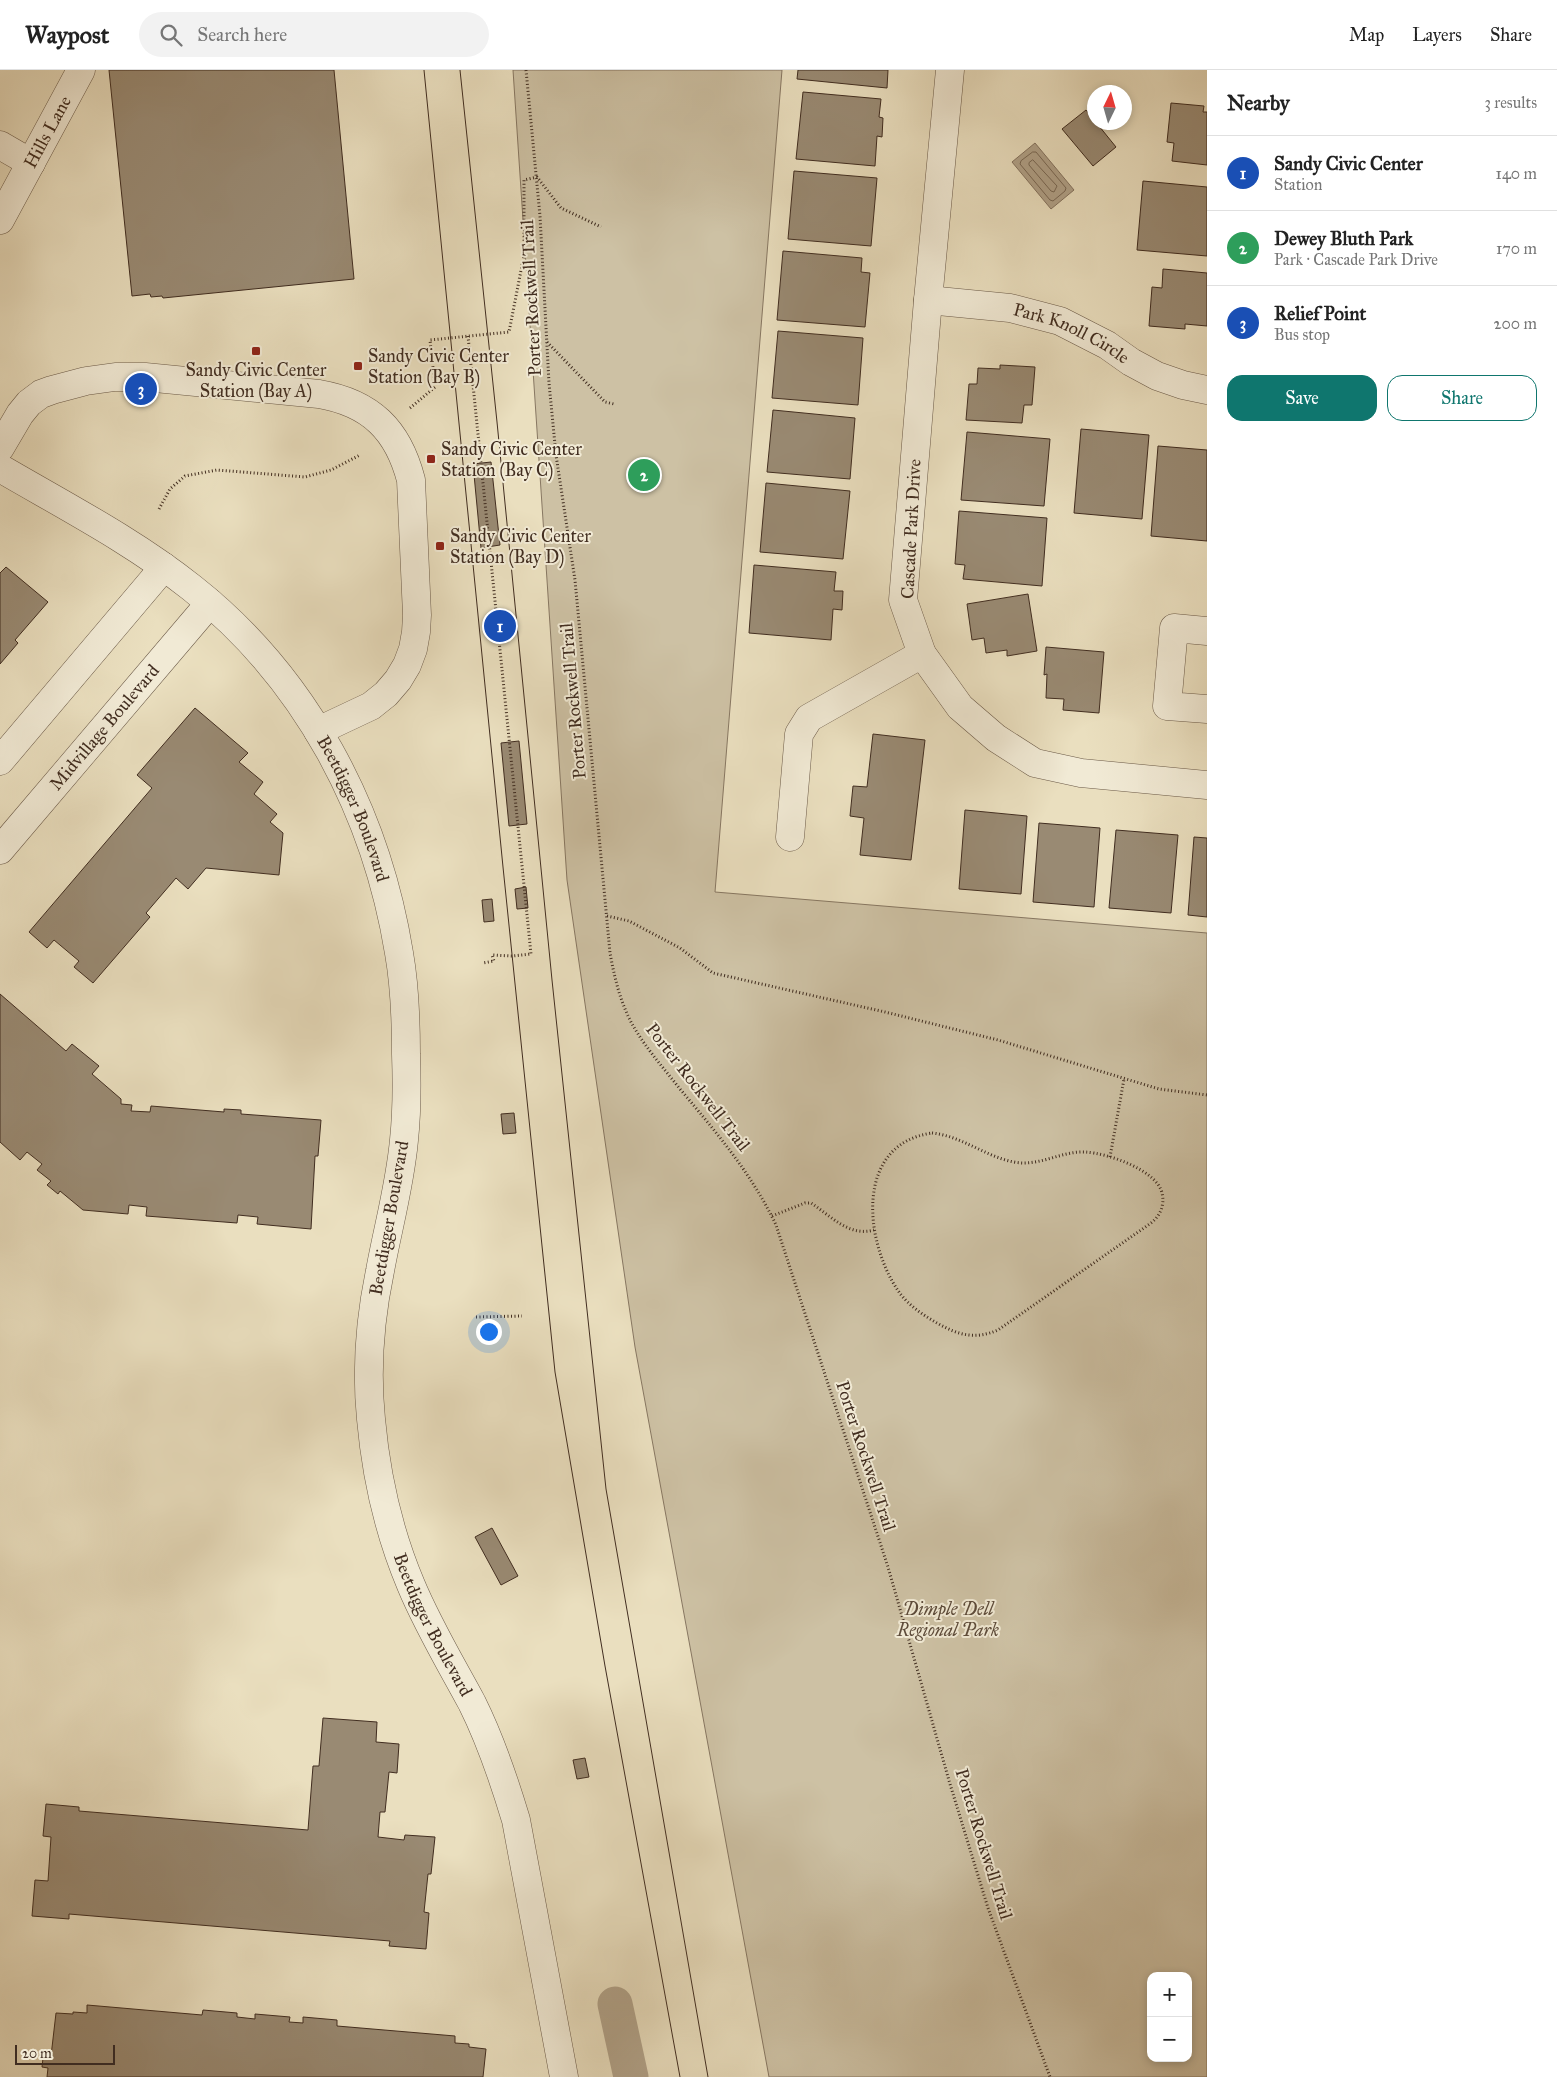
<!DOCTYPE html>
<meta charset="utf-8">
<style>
body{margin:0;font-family:"IM FELL Great Primer",serif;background:#f2f2f2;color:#222}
.controls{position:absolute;right:15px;bottom:15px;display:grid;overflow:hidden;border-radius:10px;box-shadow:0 2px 8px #0003}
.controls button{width:45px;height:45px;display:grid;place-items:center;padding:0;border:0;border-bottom:1px solid #e0e0e0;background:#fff;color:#222;font:25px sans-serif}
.compass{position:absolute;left:1087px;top:15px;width:45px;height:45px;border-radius:50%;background:#fff;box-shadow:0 2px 8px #0003;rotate:5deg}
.scale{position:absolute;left:15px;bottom:12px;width:100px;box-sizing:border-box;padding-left:5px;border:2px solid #412d20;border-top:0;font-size:14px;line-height:18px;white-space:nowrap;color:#412d20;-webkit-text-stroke:4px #f1ead5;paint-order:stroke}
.you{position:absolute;left:488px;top:1261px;width:18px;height:18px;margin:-12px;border:4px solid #fff;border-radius:50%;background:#1a73e8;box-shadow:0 0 0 8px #1a73e833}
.badge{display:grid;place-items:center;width:32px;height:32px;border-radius:50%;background:#0f766e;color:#fff;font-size:16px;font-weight:700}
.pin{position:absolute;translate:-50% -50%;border:2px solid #fff;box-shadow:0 1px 5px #0006}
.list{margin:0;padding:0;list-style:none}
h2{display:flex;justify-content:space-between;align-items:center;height:65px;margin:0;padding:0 20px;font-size:21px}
h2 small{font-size:16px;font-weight:400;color:#767676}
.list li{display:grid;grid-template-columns:32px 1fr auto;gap:15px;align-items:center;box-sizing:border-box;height:75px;padding:0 20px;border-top:1px solid #e0e0e0}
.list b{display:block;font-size:19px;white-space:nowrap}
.list p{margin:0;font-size:16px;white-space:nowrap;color:#767676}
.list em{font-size:16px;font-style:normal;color:#767676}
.actions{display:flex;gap:10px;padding:15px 20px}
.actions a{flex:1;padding:11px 0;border:1px solid #0f766e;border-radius:15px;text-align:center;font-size:18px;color:#0f766e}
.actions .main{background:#0f766e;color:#fff}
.icon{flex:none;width:28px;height:28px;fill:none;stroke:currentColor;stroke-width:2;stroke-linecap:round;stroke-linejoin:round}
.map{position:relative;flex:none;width:1207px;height:2007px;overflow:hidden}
header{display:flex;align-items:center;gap:30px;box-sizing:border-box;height:70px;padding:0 25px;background:#fff;border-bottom:1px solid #e0e0e0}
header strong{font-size:24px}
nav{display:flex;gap:28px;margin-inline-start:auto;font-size:18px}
.search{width:350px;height:45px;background:#f2f2f2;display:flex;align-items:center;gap:12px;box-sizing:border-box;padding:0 18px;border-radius:28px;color:#767676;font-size:19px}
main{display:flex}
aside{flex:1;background:#fff}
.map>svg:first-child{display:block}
.green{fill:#cdc1a4;stroke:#877762;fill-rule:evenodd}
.water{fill:#b1a289;stroke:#84735f}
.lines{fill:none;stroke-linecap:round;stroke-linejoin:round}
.shore{stroke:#796854;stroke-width:1}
.canal{stroke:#b1a289;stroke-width:35}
.building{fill:#998a73;stroke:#412d20}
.minor-casing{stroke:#6b5a48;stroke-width:29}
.path{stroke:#412d20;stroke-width:3;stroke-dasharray:1 2.5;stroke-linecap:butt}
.minor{stroke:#f1ead5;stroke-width:28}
.tram{stroke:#412d20;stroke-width:1}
.poi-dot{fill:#8f2418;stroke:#f1ead5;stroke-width:2}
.labels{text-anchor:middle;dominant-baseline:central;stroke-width:4;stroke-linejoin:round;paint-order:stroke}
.street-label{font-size:18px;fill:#412d20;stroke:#f1ead5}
.poi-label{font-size:18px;fill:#412d20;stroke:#f1ead5;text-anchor:start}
.park-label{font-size:18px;font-style:italic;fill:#5d4b3a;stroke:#f1ead5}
</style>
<header>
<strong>Waypost</strong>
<div class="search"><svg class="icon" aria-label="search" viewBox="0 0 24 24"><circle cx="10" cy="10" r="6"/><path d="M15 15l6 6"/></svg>Search here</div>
<nav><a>Map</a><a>Layers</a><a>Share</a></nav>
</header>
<main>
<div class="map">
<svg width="1207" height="2007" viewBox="0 0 1207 2007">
<rect width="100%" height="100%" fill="#eadfbf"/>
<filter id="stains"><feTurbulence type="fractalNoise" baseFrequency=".004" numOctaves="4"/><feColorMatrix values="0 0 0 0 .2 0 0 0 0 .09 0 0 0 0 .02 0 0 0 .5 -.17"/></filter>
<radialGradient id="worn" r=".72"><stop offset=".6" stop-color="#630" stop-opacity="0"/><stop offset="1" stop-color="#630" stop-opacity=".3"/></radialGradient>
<path class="green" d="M513 0H782L715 822 1207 863V2007H769L635 1277 567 810ZM1151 1906H1188V1988H1151Z"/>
<path class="water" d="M1035 73 1074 120 1051 139 1012 92Z"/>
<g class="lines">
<path class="shore" d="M1033 82H1036L1066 118 1065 121 1053 131 1050 130 1020 94 1021 91Z
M1033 90 1057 116 1054 122 1051 121 1029 95V93Z"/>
<path class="canal" d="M615 1934 631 2007"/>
</g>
<path class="building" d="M109 0H334L354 209 163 228 162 226 151 227 150 224 132 226Z
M798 0H888L887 18 797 9Z
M803 22 881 29 879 47 883 48 882 67 877 66 875 96 796 89Z
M1171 33 1204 36 1203 42H1207V95L1172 91 1174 73 1167 72Z
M1086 40 1116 77 1093 96 1062 59Z
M794 101 877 108 871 176 788 169Z
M1143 111 1207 117V186L1137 180Z
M783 181 862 188 861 202 870 203 865 257 777 250Z
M1163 199 1207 203V256L1185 254V259L1149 256 1152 217 1162 218Z
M778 261 863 268 858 335 772 328Z
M1000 295 1035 297 1032 335H1024L1022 353 966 350 969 314H977L978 298 1000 299Z
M773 340 855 348 850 409 767 402Z
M1081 359 1149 365 1142 449 1074 443Z
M967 362 1050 369 1044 436 961 430Z
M1158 376 1207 380V471L1151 466Z
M491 392 500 475 481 478 473 394Z
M766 413 850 421 843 489 760 482Z
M959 441 1047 448 1042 516 963 509 965 495 955 494Z
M754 495 836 502 834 521H843L842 540 833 539 831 570 749 563Z
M6 497 48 532 15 570 18 573 0 594V503Z
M1028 524 1037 581 1007 586V580L986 583 984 568 972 570 967 534Z
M1046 577 1104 582 1099 643 1063 640 1064 629 1046 628 1047 604 1044 605Z
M195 638 248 683 239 692 263 712 254 724 277 744 270 752 283 763 279 805 206 798 188 819 176 808 146 843 150 847 93 913 74 897 79 891 54 870 47 878 29 862 152 718 137 705Z
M873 664 925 670 911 790 860 785 864 748 850 746 853 716 867 717Z
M519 671 527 754 509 756 501 673Z
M965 740 1027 746 1021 824 959 819Z
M1039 753 1100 758 1094 837 1033 832Z
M1116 760 1178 765 1171 843 1109 838Z
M1194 767 1207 768V847L1188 845Z
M526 817 528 838 517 839 515 819Z
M492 829 494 851 484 852 482 830Z
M0 924 66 981 72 974 99 996 92 1004 121 1029V1034L132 1035 131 1041 150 1042 151 1036 224 1042V1039L241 1040V1044L321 1050 318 1086H315L311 1159 257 1154 258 1147 238 1145 237 1153 146 1146 147 1137 129 1135 128 1144 83 1140 60 1121 58 1124 47 1115 51 1111 37 1100 42 1094 27 1082 20 1090 0 1072Z
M514 1043 516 1063 503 1064 501 1044Z
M492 1458 518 1506 501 1515 475 1467Z
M323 1648 377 1652 376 1672 399 1674 397 1703 389 1702 385 1742H380L378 1767 404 1770 405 1765 435 1767 431 1804H428L424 1842 429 1843 426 1879 389 1876 390 1871 69 1844V1849L32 1846 35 1810 48 1811 51 1767 43 1766 46 1734 79 1737V1741L308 1760 313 1696H319Z
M585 1688 589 1707 577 1709 573 1690Z
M87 1935 202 1945 203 1940 237 1943V1947L255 1949V1944L290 1947 289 1952 303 1953V1947L337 1950V1956L455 1966V1973L469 1974V1977L486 1979 483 2007H47L48 1998 42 1997 43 1988H48L49 1986H51L56 1943 73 1944V1942L87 1943Z"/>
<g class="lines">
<defs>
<g id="minor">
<path d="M950 0 928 230 903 530 922 584 960 637 996 668 1035 693 1081 703 1207 715"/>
<path d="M0 75 31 93"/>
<path id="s1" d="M0 150 81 0"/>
<path id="s2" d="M928 230 1010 238 1060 251 1107 275 1131 292 1157 306 1183 315 1207 320"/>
<path d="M0 378 20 344 29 333 41 324 52 320 86 311 115 307H145L319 324C371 333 398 360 411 410L417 545 416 562 413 579 407 595 398 610 386 624 371 636 318 661"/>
<path id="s3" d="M0 398C65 436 133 471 192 518 306 608 376 741 399 883 405 917 406 951 406 984 407 1013 407 1042 404 1070 400 1115 388 1157 380 1201 370 1249 366 1300 371 1349 376 1405 389 1463 411 1515 428 1556 451 1594 472 1633 491 1671 504 1710 516 1750L564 2007"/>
<path d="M1207 561 1174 558 1167 636 1207 639"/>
<path d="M0 691 164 497"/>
<path d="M790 767 799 664 809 648 922 584"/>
<path id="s4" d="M0 780 210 533"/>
</g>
</defs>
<use href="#minor" class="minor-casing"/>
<path class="path" d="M526 0 540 146 549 313 556 385 575 510 610 883C614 905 619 927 629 948 642 974 662 996 680 1019 716 1062 752 1104 776 1155L888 1497 950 1714 988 1838 1050 2007
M468 266 531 884 512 886 492 885 494 891 483 893
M547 272 605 332 614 334
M410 338 435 317 430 270 509 262 524 185V110L537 107 561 138 601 157
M159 439 170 419 185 406 217 400 305 407 331 400 360 385
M607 846 629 851 680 878 713 903 885 942 998 970 1159 1019 1207 1025
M932 1063C962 1066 986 1087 1014 1092 1039 1097 1061 1081 1085 1082 1107 1083 1157 1100 1162 1123 1165 1135 1160 1146 1151 1153L998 1260C975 1270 958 1265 937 1253 923 1245 908 1235 899 1222 864 1172 854 1074 932 1063Z
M1110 1087 1124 1009
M772 1146 805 1133H811C831 1146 849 1167 874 1160
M476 1247 522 1246"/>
<use href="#minor" class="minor"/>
<path class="tram" d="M424 0 503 797 555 1302 605 1596 680 2007
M460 0 497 352 552 910 606 1419 708 2007"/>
</g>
<g class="poi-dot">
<rect x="251" y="276" width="10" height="10" rx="2.5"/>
<rect x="353" y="291" width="10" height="10" rx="2.5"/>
<rect x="426" y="384" width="10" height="10" rx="2.5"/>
<rect x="435" y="471" width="10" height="10" rx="2.5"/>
</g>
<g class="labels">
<g class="street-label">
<text stroke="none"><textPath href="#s1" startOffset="100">Hills Lane</textPath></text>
<text transform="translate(531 228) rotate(-93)">Porter Rockwell Trail</text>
<text stroke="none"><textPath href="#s2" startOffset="149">Park Knoll Circle</textPath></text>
<text transform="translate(911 459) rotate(-87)">Cascade Park Drive</text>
<text transform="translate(573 631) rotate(-95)">Porter Rockwell Trail</text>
<text stroke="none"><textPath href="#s4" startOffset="161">Midvillage Boulevard</textPath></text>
<text stroke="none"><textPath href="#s3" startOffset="504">Beetdigger Boulevard</textPath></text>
<text transform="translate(698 1017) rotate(52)">Porter Rockwell Trail</text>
<text transform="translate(389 1148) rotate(-80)">Beetdigger Boulevard</text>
<text transform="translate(866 1386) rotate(72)">Porter Rockwell Trail</text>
<text stroke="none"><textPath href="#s3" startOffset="1342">Beetdigger Boulevard</textPath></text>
<text transform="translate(984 1774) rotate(73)">Porter Rockwell Trail</text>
</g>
<g class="poi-label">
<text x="368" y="286">Sandy Civic Center<tspan x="368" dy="21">Station (Bay B)</tspan></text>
<text x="256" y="300" text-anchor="middle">Sandy Civic Center<tspan x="256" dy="21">Station (Bay A)</tspan></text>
<text x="441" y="379">Sandy Civic Center<tspan x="441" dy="21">Station (Bay C)</tspan></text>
<text x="450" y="466">Sandy Civic Center<tspan x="450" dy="21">Station (Bay D)</tspan></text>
</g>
<g class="park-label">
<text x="948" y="1539">Dimple Dell<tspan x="948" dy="21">Regional Park</tspan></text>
</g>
</g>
<rect width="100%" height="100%" filter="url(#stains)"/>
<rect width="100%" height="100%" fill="url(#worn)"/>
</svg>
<div class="controls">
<button>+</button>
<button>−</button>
</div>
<svg class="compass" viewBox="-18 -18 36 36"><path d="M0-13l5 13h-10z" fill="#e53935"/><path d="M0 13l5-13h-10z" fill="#767676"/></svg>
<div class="scale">20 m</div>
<div class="you"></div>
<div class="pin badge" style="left:500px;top:556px;background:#1a4fb4">1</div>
<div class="pin badge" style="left:644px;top:405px;background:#2e9e5b">2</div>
<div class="pin badge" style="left:141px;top:319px;background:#1a4fb4">3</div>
</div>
<aside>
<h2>Nearby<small>3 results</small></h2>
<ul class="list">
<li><span class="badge" style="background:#1a4fb4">1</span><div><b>Sandy Civic Center</b><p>Station</p></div><em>140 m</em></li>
<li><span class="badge" style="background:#2e9e5b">2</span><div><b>Dewey Bluth Park</b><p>Park · Cascade Park Drive</p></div><em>170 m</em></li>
<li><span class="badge" style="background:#1a4fb4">3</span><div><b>Relief Point</b><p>Bus stop</p></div><em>200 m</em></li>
</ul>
<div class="actions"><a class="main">Save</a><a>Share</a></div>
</aside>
</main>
